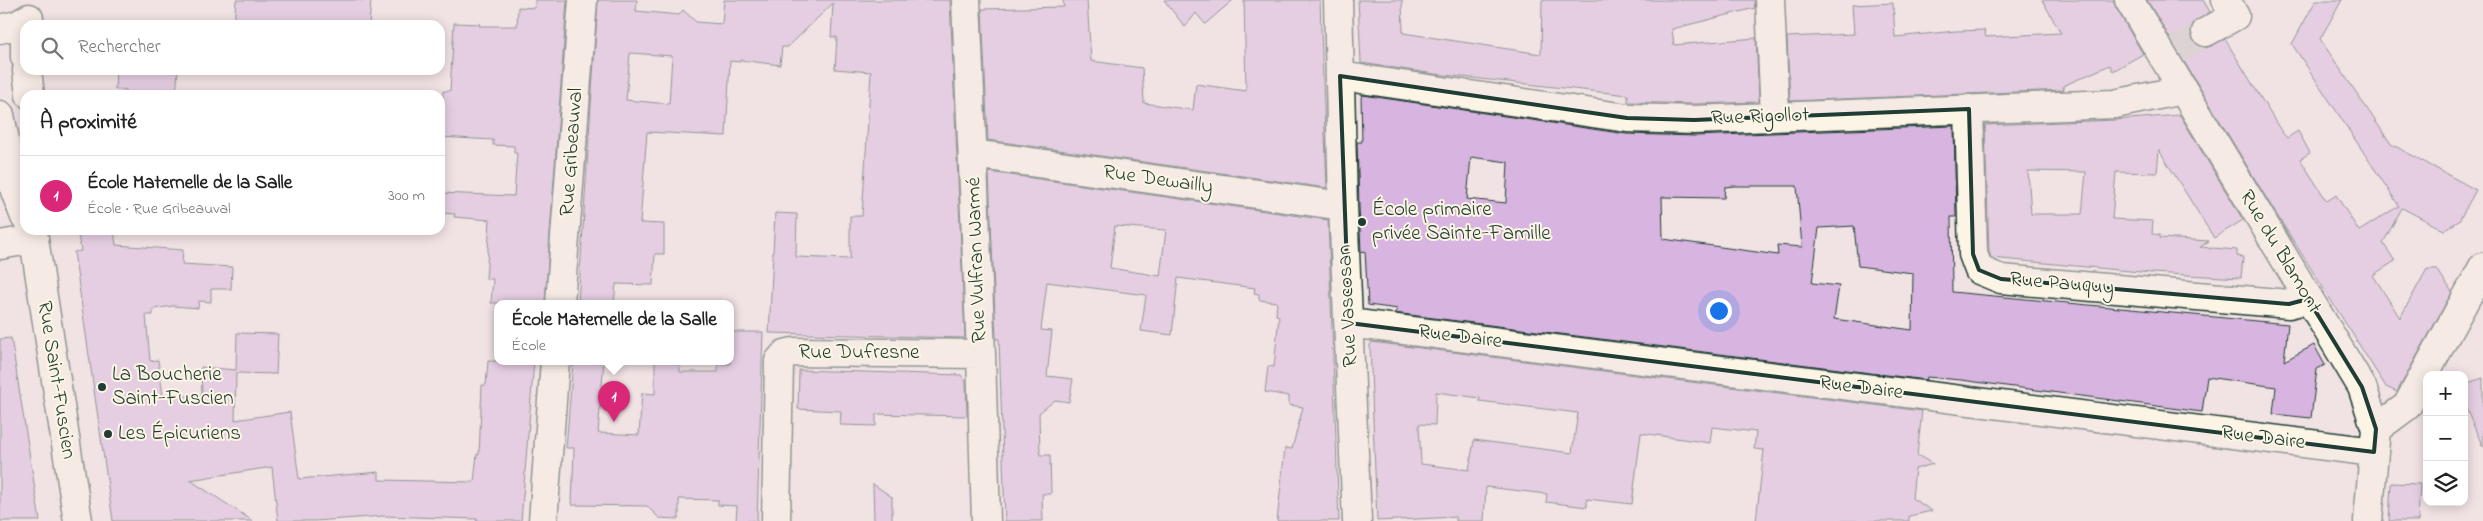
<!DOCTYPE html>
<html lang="fr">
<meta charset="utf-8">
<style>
body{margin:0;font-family:"Indie Flower",sans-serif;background:#f2f2f2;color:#222}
.controls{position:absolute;right:15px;bottom:15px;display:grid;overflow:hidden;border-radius:10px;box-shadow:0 2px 12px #0003}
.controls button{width:45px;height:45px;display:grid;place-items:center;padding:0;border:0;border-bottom:1px solid #e0e0e0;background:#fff;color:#222;font:25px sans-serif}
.you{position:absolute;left:1718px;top:310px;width:18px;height:18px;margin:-12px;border:4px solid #fff;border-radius:50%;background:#1a73e8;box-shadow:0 0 0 8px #1a73e833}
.badge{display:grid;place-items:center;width:32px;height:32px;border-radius:50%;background:#db2777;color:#fff;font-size:16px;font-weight:700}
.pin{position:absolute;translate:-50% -41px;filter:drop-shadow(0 1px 2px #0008)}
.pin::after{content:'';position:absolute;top:26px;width:18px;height:15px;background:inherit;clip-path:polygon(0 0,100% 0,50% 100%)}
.popup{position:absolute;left:494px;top:300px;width:240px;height:65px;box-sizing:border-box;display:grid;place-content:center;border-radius:10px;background:#fff;filter:drop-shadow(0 1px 4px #0005);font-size:16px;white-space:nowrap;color:#767676}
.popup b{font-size:19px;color:#222}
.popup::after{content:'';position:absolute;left:50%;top:100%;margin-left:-10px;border:10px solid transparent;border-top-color:#fff}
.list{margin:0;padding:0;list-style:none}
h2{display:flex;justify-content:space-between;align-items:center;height:65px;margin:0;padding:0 20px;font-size:21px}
h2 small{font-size:16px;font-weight:400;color:#767676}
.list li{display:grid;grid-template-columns:32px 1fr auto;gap:15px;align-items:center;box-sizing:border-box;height:80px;padding:0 20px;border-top:1px solid #e0e0e0}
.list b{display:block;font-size:19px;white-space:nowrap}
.list p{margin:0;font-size:16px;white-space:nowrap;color:#767676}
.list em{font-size:16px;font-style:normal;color:#767676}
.icon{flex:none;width:28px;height:28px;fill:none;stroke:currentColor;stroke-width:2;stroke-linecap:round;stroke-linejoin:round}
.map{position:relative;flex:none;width:2483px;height:521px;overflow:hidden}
.search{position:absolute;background:#fff;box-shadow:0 2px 12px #0003;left:20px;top:20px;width:425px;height:55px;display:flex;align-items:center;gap:12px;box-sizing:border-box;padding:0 18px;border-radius:15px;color:#767676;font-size:19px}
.panel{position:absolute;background:#fff;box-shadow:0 2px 12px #0003;left:20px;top:90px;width:425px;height:145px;border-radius:15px}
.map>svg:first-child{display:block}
.building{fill:#d7b5e0;stroke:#1f3d34;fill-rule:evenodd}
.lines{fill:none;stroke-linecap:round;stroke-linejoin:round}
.minor-tunnel{stroke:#c7c1c1;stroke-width:28;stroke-dasharray:28 14;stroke-linecap:butt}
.minor-casing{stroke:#1f3d34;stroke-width:31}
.major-casing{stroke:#1f3d34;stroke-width:31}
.minor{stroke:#fcf5e5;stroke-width:28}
.major{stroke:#fcf5e5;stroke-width:28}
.marked{fill:none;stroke:#1f3d34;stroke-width:4;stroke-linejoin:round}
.poi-dot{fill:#1f3d34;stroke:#fcf5e5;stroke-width:2}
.labels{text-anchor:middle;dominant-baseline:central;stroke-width:4;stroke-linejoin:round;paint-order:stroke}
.street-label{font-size:21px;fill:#1f3d34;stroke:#fcf5e5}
.poi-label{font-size:21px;fill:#1f3d34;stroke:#fcf5e5;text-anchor:start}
</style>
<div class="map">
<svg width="2483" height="521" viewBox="0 0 2483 521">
<rect width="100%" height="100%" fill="#f1e2e4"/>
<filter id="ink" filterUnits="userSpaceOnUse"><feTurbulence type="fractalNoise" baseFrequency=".02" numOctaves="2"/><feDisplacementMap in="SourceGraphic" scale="10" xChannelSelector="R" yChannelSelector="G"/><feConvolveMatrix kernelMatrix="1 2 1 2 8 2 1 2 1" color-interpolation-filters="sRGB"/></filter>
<g filter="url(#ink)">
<path class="building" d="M236 0H371L369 25H267L234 22Z
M535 0H567L545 303H491L493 279H486L490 220 454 217 455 214 440 213V193L514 196 517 153H514V146L493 145V140L440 137V106H442L443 91H450L454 23 480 24 479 26H517L518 7 535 8Z
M598 0H637L636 11 679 15 683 10 696 22 722 24 724 0H950L965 338 769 333 775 213 797 214 796 257 850 259V216H862L871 72 835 69 837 37H831L833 3 788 47H782L780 65 740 60V62L730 61 726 136 647 132 640 223 664 224V254H655L653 285 616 284 614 303H578ZM630 53 672 56 669 104 626 100Z
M1063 0H1087L1091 61 1142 68 1144 103 1193 110 1196 84 1246 91 1244 0H1320L1327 188 988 140 982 9 1064 7Z
M1164 0H1233L1205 24 1196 13 1185 27Z
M1358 0H1402L1403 33 1541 54 1542 0H1754L1755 8 1672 29 1674 45 1756 38 1759 102 1694 104 1628 102V95L1435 74 1361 63Z
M2042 0H2113L2116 8 2143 54 2113 71 2110 65 2063 86 2064 90 1790 101 1787 37 1854 34 1852 5 1893 3 1895 37 1956 31 1984 30 1986 37 2061 33Z
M2147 0H2203L2210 12 2193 24 2190 31 2193 40 2198 46 2206 48 2225 39 2281 131 2287 138 2298 131 2310 153 2300 159 2327 201 2336 195 2359 231 2399 206 2292 44 2316 0H2342L2320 39 2391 144 2476 190 2459 221 2444 230 2402 208 2383 243 2395 261 2373 275 2400 318 2427 269H2437L2452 292 2397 392 2386 387 2270 204Z
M116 70H178L176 95H126V90L115 89Z
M1363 95 1626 134 1695 136 1954 126 1956 217H1951L1952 292 2288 324 2284 361 2314 345 2325 365 2317 369 2311 418 2273 414 2276 387 2207 377 2202 412 1961 380 1927 377 1926 380 1394 313 1398 309 1368 305 1365 251 1361 252 1359 205 1357 142H1362L1361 97ZM1471 157 1508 162 1506 203 1467 199ZM1734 186H1797L1802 247 1777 245 1778 255 1663 239 1662 197 1724 198 1725 187ZM1854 226 1858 266 1913 273 1912 330 1834 319 1839 286 1812 283 1819 228Z
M2180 115 2243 220 2214 238 2159 150 2157 173 2116 172 2112 219 2153 221 2152 234 2160 235V238L2209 241 2200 247 2237 250V256L2243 257 2241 278 2151 273 1991 258 1989 251 1985 125 2116 120ZM2028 171 2086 172 2082 214H2031Z
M989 172 1328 220 1339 521H1277L1285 448 1292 449 1303 407 1289 405V396L1265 392 1268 366 1274 367 1279 316 1276 315 1277 302 1259 300V294L1254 293 1255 288 1178 278 1172 335 1141 331 1146 295 1047 282 1041 330 1052 331 1047 376 1073 379 1069 402 1055 400 1039 413 1040 455H1050L1051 494H1042L1043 521H1005L999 339H996ZM1115 226 1166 230 1160 276 1110 268Z
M77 230H114L116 245 183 250 182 264 232 267 231 289H211V302L199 301 198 308 173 306 153 309V315H146L150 361 158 360 163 396H202L201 367 236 370 237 333 278 334 276 374 236 373 235 420 290 412 299 479 379 472V480L474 482 477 454 479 455 482 385H486L488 361H534L521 521H476L477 519 384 516 315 521H278L272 467 190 480 253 521H113L74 252 81 251Z
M730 332H763L757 521H736L737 506 718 505V500L679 499V519L659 518 647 506 572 505 574 448H566L573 361H604L598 433 639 435 642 393 655 394V361H680V372H718V364H730Z
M11 338 27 439 40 521H0V339Z
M1372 342 1922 411 1917 455 1933 464 1915 469 1912 498 1932 511 1909 516V521H1756L1764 450 1754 449 1756 432 1712 427 1710 443 1641 433 1632 504 1587 499V507L1546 502 1547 494 1486 487 1484 521H1456V517L1377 521 1370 345ZM1436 392 1480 398 1479 401 1578 413 1572 453 1474 440 1469 470 1421 464 1419 424 1435 425Z
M799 370 961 375 966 382 967 416 876 414V426L840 425 841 411 798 409Z
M2483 378V447L2464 404V384Z
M2391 483 2420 484 2418 521H2389Z
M873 484 892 497V521H874Z"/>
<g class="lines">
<path class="minor-tunnel" d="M2175 51 2206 32"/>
<defs>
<path id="minor" d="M966 0 981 354 986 521
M1338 0 1343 206 1357 521
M1770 0 1775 117
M2129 0 2362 387 2376 429 2368 521
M2206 32 2235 16 2226 0
M1340 76 1627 118 1694 120 2115 104 2182 90
M1969 109 1973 254 1979 270 2001 279 2289 304 2308 299
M973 154 1343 206
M0 245 34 239
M560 303 583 0
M1349 323 2374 452
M2376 429 2407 406 2483 267
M543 521 555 361
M776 521 779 361 785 354 794 352 981 354"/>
<path id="major" d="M0 29 17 25 29 18
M25 38V57
M27 70 30 95
M0 115 15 191 25 217
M30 230 34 239 78 521"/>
</defs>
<use href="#minor" class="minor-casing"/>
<use href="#major" class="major-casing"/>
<use href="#minor" class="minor"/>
<use href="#major" class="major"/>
</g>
</g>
<path d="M0 0H2483V521H0ZM1340 76 1627 118 1694 120 1969 109 1973 254 1979 270 2001 279 2289 304 2308 299 2362 387 2376 429 2374 452 1349 323Z" fill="#f1e2e4" fill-opacity=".55" fill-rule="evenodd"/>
<path class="marked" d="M1340 76 1627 118 1694 120 1969 109 1973 254 1979 270 2001 279 2289 304 2308 299 2362 387 2376 429 2374 452 1349 323Z"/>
<g class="poi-dot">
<circle cx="1362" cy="222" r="5"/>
<circle cx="102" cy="387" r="5"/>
<circle cx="108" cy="434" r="5"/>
</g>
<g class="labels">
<g class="street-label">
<text transform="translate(1760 117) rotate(-2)">Rue Rigollot</text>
<text transform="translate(572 152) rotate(-86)">Rue Gribeauval</text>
<text transform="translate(1158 180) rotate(8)">Rue Dewailly</text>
<text transform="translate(2280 252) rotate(59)">Rue du Blamont</text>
<text transform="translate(977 260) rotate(-92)">Rue Vulfran Warmé</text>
<text transform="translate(2062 284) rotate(5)">Rue Pauquy</text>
<text transform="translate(1348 306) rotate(-93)">Rue Vascosan</text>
<text transform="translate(1460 337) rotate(7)">Rue Daire</text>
<text x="859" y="353">Rue Dufresne</text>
<text transform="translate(56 380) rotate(81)">Rue Saint-Fuscien</text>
<text transform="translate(1861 388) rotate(7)">Rue Daire</text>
<text transform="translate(2263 438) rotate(7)">Rue Daire</text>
</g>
<g class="poi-label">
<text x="1372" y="210">École primaire<tspan x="1372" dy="24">privée Sainte-Famille</tspan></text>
<text x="112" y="375">La Boucherie<tspan x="112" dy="24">Saint-Fuscien</tspan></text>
<text x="118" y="434">Les Épicuriens</text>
</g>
</g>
</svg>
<div class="controls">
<button>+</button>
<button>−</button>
<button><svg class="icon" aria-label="layers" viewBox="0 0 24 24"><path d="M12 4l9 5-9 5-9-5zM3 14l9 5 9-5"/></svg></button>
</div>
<div class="you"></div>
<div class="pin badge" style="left:614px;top:422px">1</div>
<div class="popup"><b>École Maternelle de la Salle</b>École</div>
<div class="search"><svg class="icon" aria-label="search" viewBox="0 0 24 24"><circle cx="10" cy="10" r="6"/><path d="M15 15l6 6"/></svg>Rechercher</div>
<section class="panel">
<h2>À proximité<small></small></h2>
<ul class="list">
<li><span class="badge">1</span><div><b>École Maternelle de la Salle</b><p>École · Rue Gribeauval</p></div><em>300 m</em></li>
</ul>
</section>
</div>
